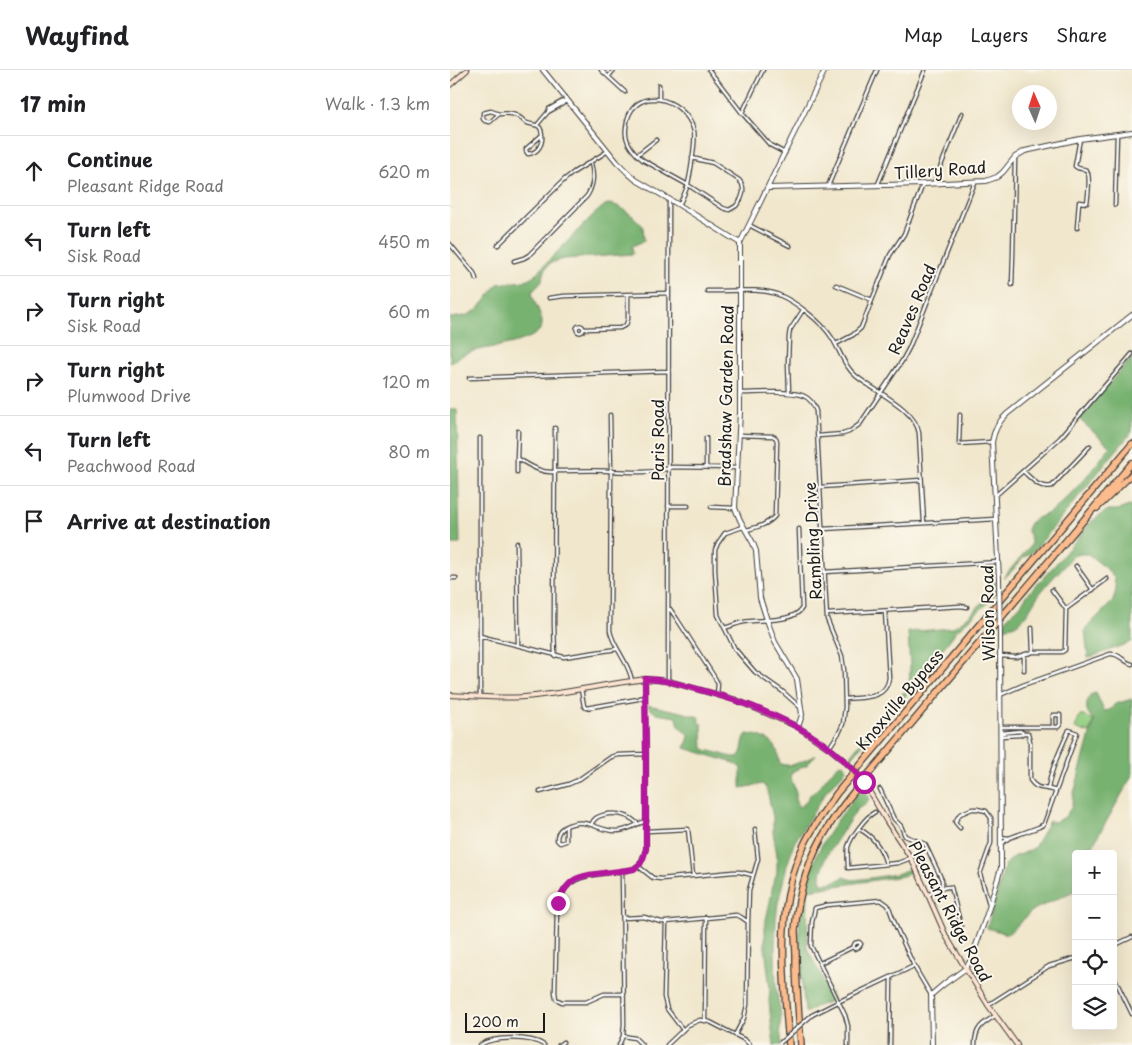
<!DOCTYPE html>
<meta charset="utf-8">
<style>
body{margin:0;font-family:"Playpen Sans",sans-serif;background:#f2f2f2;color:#202124}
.controls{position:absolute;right:15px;bottom:15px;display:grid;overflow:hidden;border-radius:5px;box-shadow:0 5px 20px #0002}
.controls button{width:45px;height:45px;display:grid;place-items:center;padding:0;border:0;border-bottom:1px solid #e0e0e0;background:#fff;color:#202124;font:25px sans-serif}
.compass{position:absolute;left:562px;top:15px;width:45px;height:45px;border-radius:50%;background:#fff;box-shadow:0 5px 20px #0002;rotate:357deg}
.scale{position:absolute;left:15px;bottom:12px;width:80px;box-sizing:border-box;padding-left:5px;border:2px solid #1c1c1c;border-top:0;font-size:14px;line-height:18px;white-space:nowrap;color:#1c1c1c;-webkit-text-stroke:4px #fbf7ec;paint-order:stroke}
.stop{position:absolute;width:15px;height:15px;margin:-11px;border:4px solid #b5179e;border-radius:50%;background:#fff}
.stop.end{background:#b5179e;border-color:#fff;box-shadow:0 1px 5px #0008}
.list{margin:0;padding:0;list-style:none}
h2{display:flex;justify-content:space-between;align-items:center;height:65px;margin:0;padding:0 20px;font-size:21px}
h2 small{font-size:16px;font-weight:400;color:#757577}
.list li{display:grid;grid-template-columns:32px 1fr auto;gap:15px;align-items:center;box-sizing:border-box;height:70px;padding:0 20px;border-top:1px solid #e0e0e0}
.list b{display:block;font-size:19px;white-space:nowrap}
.list p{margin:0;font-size:16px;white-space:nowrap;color:#757577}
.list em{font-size:16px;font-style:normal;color:#757577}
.icon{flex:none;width:28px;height:28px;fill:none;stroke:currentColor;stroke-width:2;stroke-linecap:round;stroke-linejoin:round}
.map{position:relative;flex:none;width:682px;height:975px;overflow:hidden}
header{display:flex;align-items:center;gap:30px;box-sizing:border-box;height:70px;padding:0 25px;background:#fff;border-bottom:1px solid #e0e0e0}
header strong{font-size:24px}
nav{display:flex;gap:28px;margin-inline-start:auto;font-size:18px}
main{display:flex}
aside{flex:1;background:#fff}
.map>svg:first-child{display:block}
.green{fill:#95cf83;stroke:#587650}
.forest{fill:#78b271;stroke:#4a6746}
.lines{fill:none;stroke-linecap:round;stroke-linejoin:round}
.stream{stroke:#3baab9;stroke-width:1}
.minor-casing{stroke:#3c3a37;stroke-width:5}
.tertiary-casing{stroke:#3c3a37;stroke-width:6}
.secondary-casing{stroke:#3c3a37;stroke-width:6}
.motorway-casing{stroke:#3c3a37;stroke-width:8}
.minor{stroke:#fff;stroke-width:2.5}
.tertiary{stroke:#fff;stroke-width:4}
.secondary{stroke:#fde4d1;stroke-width:4}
.motorway{stroke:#fbbb8c;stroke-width:5.5}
.minor-bridge-casing{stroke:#3c3a37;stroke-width:5;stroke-linecap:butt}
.tertiary-bridge-casing{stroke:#3c3a37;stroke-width:6;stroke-linecap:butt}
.secondary-bridge-casing{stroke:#3c3a37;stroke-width:6;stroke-linecap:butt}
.minor-bridge{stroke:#fff;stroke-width:2.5}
.tertiary-bridge{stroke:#fff;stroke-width:4}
.secondary-bridge{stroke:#fde4d1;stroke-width:4}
.route{stroke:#b5179e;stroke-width:6}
.labels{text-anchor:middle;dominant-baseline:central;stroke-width:4;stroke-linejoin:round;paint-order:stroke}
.street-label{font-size:16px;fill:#1c1c1c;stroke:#fbf7ec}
</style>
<header>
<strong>Wayfind</strong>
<nav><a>Map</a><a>Layers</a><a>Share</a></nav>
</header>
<main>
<aside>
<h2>17 min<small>Walk · 1.3 km</small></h2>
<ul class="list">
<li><svg class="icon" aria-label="ahead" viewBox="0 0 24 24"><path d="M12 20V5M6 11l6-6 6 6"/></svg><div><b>Continue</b><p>Pleasant Ridge Road</p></div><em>620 m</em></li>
<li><svg class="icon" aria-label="left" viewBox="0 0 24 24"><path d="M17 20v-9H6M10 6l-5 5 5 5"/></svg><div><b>Turn left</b><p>Sisk Road</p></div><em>450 m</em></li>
<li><svg class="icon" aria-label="right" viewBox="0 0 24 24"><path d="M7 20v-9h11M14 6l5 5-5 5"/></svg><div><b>Turn right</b><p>Sisk Road</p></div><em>60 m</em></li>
<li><svg class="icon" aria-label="right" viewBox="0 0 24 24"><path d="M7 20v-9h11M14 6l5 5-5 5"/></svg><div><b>Turn right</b><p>Plumwood Drive</p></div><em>120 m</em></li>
<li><svg class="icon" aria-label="left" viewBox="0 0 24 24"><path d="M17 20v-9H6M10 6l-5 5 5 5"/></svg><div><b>Turn left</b><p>Peachwood Road</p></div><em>80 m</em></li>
<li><svg class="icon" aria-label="arrive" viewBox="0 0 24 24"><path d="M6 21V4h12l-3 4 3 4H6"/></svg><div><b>Arrive at destination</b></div></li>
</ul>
</aside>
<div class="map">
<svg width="682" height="975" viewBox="0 0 682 975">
<rect width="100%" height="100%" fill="#fbf7ec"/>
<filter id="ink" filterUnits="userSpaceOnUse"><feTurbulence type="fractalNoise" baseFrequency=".02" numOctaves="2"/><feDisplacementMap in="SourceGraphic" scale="10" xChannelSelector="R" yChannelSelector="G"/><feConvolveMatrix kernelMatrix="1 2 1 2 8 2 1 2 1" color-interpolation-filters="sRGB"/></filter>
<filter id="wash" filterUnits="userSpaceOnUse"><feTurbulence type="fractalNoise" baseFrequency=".0096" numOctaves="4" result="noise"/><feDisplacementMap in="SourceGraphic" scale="20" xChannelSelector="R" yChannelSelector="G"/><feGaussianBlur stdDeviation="1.12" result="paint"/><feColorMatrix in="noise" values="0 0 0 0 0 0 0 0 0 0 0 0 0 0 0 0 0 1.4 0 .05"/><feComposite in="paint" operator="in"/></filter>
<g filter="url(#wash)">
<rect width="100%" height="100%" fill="#f1e7cd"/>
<path class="green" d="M630 645 644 650 639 663 625 658Z"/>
<path class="forest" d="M158 134C171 134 184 147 193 156L194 171 182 176 183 184 114 189 100 193 95 199 91 213 82 222C83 233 93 244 92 255 89 273 38 277 24 281 16 283 7 288 0 293V248C7 247 14 247 20 244 32 238 40 224 48 214L74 211 85 205 141 147 155 135Z
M682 287V362L660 388 584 481 573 488 561 502 553 508 581 475V470L577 460C581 445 592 449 603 440 625 422 643 399 660 377L629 349Z
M0 340H7L10 474H0Z
M682 435V572L638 588 635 560 638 556 663 531 666 520 664 508 657 499 638 484H630L623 486C613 498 601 509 591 522 581 534 574 557 556 557L553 559 554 553 558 547 570 536 578 524 605 495 642 451 658 440H668Z
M545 511 546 523 539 532 507 560 498 572 458 623 421 664 401 689 398 690H397L433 644 459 617 460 597 458 562 501 558C518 550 539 528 545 511Z
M646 623 654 641 660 640 665 634 682 629V706L638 784H626V820L583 840 558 864 537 858 555 795 565 786 572 784 584 778 599 751 605 752 615 747 621 738 624 723 644 650C635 642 634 633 642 624Z
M198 635 231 642 249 647V653L252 654 253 679 282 687H288C295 680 291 670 297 664 306 665 321 668 326 678 328 682 329 689 330 694 342 698 355 690 366 685L357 695 343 701 340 706 346 722V732L349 737C356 734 356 730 360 725 363 722 367 720 370 716 375 710 384 696 393 693L395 695 396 699 393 704 377 720 344 773 336 799 328 833 326 849 325 882 326 919 331 946 330 959 332 975H324L321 952 319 931 320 919 315 877V854L321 827 323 813 327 803V785L323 762V747L317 720 313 714 291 718V698L284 693 235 678 239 667 238 663C230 661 228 654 227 647L207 644 199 638Z
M411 720 416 722 419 727 418 731 415 735 407 739 376 787 371 804V813C380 814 387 811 394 807L402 810 420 808 447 804 461 798 465 800 453 806 358 820 357 878 384 930 365 937 356 943 355 942C353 921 350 899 349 877 348 838 357 796 379 763 387 749 399 736 408 723Z"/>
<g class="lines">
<path class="stream" d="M0 137 2 138"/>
</g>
</g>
<g filter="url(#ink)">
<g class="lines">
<defs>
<path id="minor" d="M151 0 175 22
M259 0 292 43 320 75 335 83
M159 6 164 0
M209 29V15
M41 41 49 44 40 52 35 51 33 49V43Z
M98 42 114 33 116 31
M292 43 313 0
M49 44C56 43 63 43 69 47 71 48 73 50 75 52 83 57 91 51 92 65
M87 55 98 42 99 39 113 31H115
M92 65C93 74 88 83 78 84L76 81V79Z
M187 85 206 70
M484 113 512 43
M428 114 475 0
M378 116 427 0
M229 135C232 129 235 123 237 117 240 108 246 70 244 61 234 24 179 14 176 58 174 71 183 82 193 90L238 115 273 138 279 140 286 136 291 129 293 123V118L292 114 289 110 263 93 242 88
M665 135 667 64
M299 155 340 176
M627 158 629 132 637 133C638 127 641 103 636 100 631 97 630 101 625 96L630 69
M0 174 24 203 26 209
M48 175 115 109 124 102 158 81
M64 191 74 188 79 185 137 126C144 115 144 105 141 93
M386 215 422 230
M562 215 563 185 565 88
M257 221C279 222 309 217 329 225 346 232 372 252 382 268 390 281 394 296 406 306 425 322 465 338 469 363L474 453
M99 228 114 226 219 223
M126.5 259a3.5 3.5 0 1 1 7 0a3.5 3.5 0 1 1-7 0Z
M134 259 170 258 176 255 178 249V225
M386 274 403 265 411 258 440 185 454 164 473 114
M19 308 218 301
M290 323C305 323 341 320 354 326 361 329 364 335 366 341L377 549 392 586 394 600 395 637 393 654 390 661 379 678
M339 323 338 293 339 266 340 260 353 240
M160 345 161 401 160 561C164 579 179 592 182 611
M510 345 509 374 542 372
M105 358 104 554 105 586
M68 361 67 388C79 395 93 405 107 401 124 401 142 400 159 401 178 402 204 404 222 397L286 398
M289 365 323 366 326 368 327 371 325 446C317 455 308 457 296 460
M368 366 393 364 399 362 410 354 452 291 459 278 525 112
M30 368V627
M256 397V368
M67 402V389
M574 402C583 410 589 419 602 416L640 376
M371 417 471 410
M545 426 610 368 682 284
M218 436H238
M261 437 285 438
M293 457 275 463 268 473 265 480V500L268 545 285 579 305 602 332 621 351 638
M373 459 546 449
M67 473 68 575
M626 496 643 520
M374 502 549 492
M0 508H6
M602 520 616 539
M220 539 227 549 265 608 268 614 267 624
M377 544 511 536 517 537
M275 558C281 556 288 553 294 552 309 549 344 553 352 538L349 459
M582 558 583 582
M30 566 114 587 167 579
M574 585V600
M550 586 566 587 583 582H612L615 580 616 539 657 509
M218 611 219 129
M131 619 134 636 136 638 188 629 190 628 195 627
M550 625 573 615 660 584C670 583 673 592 682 594
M395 629C413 627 436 630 439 608L435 541
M551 657H608L610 655V645H603V657
M551 663 570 661 574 663H578L580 671V710C588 722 595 716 606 721
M551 666 570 665 574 663
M430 719 444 749 451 756 455 766 475 774 477 778 492 810V818
M90 722 119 714 128 710 161 687 168 685 196 684
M425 742C415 747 401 767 398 777 397 784 398 791 398 798L448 793 461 788
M141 755C144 748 147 747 153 745 167 742 178 744 188 754
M116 756V771L110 773 107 770C107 764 109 760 114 757 137 745 147 762 167 761 178 761 187 753 197 751
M510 758 505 752 510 744 522 739H527L536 741 541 748V773L530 804 539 834
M409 759C423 766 432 779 436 794
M197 761 238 759 243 806
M551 767 559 768 589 757 594 754 627 663 619 660C611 679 601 698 598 719
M551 774 559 768
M188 796 203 808 211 809 283 802H290L302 805
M478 825C486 821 493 816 501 817L511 856
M173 848 194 847 211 852H216L286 845 291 847 298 852
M216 852 214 927 217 939 233 960
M663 876 682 867
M370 893 403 877 405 873 409 872 411 874 409 877 405 879 403 877
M663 905 682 944
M174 924H154L136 932H112L106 929 105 922 107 840C113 797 152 807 183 799L190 794 196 779V684L195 609
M538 935 599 896 626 888
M362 945 388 932 464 896
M255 950 256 847
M285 965 294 948 297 935 298 852 299 820 308 789 305 759
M173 966 185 968 192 975
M30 975C44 966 80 966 94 975
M109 975 113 972
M169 975 173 966 174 954 172 801
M217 975 238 955 250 950 260 952 295 970 300 975
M398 975V956L395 945 361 876 362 852 365 838 377 835 431 830 438 835 447 859 464 896 481 925
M440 975 441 907
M525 975C525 958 532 954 545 946"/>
<path id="tertiary" d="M93 0 167 92 179 104 186 110 229 135 290 173
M318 118 473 114 536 111 547 107 553 102 565 87 575 81 630 69 682 62
M549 509 542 372C544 360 548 352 557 344L682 245
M348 657 352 645 347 609 325 572 317 550 310 528 306 481 303 473 290 450 285 438 290 342V173L299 155 375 0
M482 975 481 925 494 914 515 899 521 890 538 841 551 798 550 564"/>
<path id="secondary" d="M0 15 17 0
M0 625C25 626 49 629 74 627 110 624 146 616 182 611L195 609 218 611 286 630 348 657 379 678 396 692
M419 721 437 752 461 788 478 825 496 866 538 935 567 975"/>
<path id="motorway" d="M647 438 682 404
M339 975C334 909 324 837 354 775 363 756 375 740 387 723L682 374
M351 975C349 946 346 917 346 887 346 878 345 869 345 860 348 824 359 787 379 756 393 733 411 713 428 693L682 393"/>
</defs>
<use href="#minor" class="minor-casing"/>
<use href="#tertiary" class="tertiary-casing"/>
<use href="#secondary" class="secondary-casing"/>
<use href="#motorway" class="motorway-casing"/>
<use href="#minor" class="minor"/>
<use href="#tertiary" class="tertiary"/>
<use href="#secondary" class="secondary"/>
<use href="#motorway" class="motorway"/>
<defs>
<path id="minor-bridge" d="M330 973 362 945"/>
<path id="tertiary-bridge" d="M549 509 550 564"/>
<path id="secondary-bridge" d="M396 692 408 705 419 721"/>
</defs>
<use href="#minor-bridge" class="minor-bridge-casing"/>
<use href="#tertiary-bridge" class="tertiary-bridge-casing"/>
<use href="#secondary-bridge" class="secondary-bridge-casing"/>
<use href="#minor-bridge" class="minor-bridge"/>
<use href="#tertiary-bridge" class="tertiary-bridge"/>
<use href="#secondary-bridge" class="secondary-bridge"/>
</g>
</g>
<g class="lines" filter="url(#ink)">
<path class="route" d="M108 833C111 825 116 815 124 810 133 803 170 802 184 799L190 794 193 789 196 779V684L195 609C213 609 229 614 247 619 308 635 374 661 414 712"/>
</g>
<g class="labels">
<g class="street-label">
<text transform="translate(490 99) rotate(-4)">Tillery Road</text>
<text transform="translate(461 239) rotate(-67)">Reaves Road</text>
<text transform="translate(275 326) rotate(-89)">Bradshaw Garden Road</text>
<text transform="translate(207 370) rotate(-90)">Paris Road</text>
<text transform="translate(362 471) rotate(-93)">Rambling Drive</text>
<text transform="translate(537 543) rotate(-91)">Wilson Road</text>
<text transform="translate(449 629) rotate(-50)">Knoxville Bypass</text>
<text transform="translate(501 841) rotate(62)">Pleasant Ridge Road</text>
</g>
</g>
</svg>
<div class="controls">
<button>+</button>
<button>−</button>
<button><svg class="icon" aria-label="locate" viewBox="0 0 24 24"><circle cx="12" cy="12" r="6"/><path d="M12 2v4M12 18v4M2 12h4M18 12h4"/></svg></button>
<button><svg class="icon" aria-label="layers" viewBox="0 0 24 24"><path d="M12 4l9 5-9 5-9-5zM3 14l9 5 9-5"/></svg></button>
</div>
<svg class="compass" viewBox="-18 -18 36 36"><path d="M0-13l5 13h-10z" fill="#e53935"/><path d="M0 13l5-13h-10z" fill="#757577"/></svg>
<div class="scale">200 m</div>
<div class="stop" style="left:414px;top:712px"></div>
<div class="stop end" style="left:108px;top:833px"></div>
</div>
</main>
